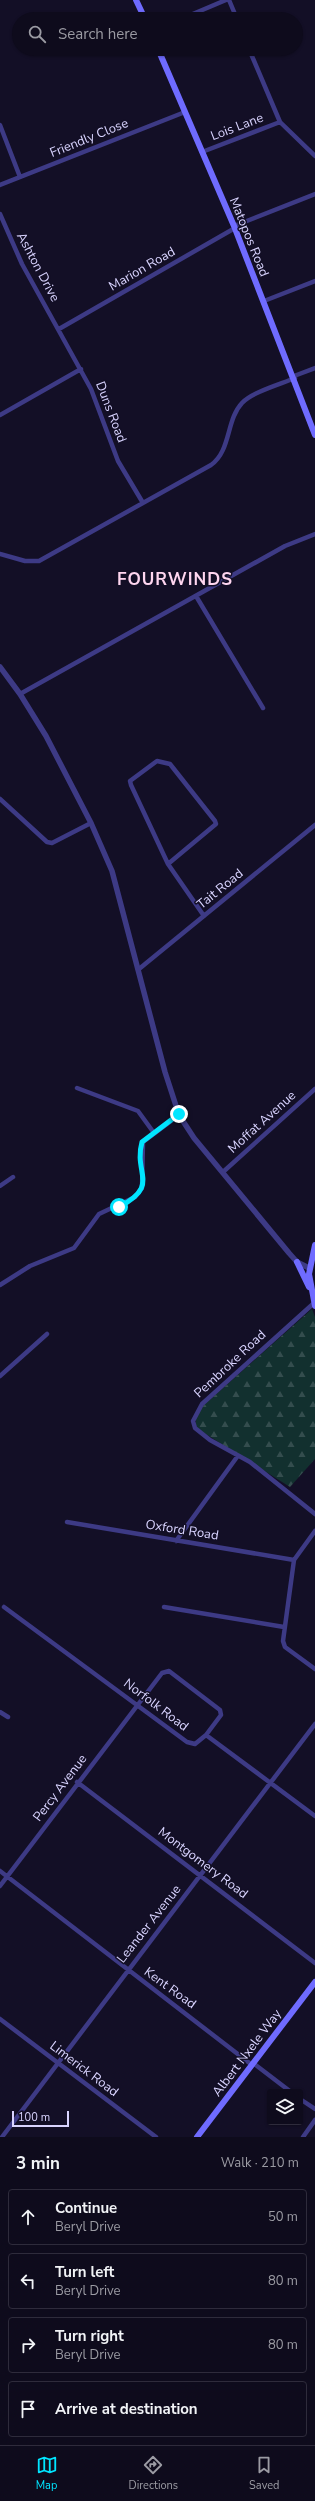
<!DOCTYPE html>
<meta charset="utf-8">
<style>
body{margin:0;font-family:"Nunito Sans",sans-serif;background:#171425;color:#f1f3f6}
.controls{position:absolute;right:12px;bottom:12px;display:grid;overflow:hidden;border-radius:4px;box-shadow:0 1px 3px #0004}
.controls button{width:36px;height:36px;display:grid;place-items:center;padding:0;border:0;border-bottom:1px solid #2e2b3b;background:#0e0b1c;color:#f1f3f6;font:20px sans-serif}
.scale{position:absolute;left:12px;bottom:10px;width:57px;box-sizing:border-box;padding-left:4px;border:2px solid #d9d4ff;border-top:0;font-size:11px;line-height:14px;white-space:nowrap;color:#d9d4ff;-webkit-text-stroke:3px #130f26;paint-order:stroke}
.stop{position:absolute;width:12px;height:12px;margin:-9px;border:3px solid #00e5ff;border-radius:50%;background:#fff}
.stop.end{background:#00e5ff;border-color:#fff;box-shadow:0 1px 4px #0008}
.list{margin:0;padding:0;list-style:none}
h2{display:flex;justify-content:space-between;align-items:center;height:52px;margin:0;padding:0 16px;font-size:17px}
h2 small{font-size:13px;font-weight:400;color:#9b9ba3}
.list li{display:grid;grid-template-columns:26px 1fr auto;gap:12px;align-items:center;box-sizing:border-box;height:56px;margin:0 8px 8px;padding:0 8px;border:1px solid #2e2b3b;border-radius:4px}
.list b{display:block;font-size:15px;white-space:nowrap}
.list p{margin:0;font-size:13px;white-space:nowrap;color:#9b9ba3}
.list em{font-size:13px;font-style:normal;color:#9b9ba3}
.icon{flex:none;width:22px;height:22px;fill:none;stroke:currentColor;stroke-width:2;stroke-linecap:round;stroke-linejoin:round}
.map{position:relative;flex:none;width:315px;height:2137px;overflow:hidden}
.search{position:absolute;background:#0e0b1c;box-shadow:0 1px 3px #0004;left:12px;right:12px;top:12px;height:44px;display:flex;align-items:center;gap:10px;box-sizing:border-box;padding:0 14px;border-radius:22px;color:#9b9ba3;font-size:15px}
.sheet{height:308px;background:#0e0b1c}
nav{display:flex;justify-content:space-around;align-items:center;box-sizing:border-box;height:56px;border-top:1px solid #2e2b3b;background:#0e0b1c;font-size:11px;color:#9b9ba3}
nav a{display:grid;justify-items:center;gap:2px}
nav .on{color:#00e5ff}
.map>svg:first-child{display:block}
.forest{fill:url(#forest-firs)}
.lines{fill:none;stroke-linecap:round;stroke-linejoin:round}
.minor{stroke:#3d3a85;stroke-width:4.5}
.tertiary{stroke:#3d3a85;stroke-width:5.5}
.secondary{stroke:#6f6bff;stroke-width:6}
.route{stroke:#00e5ff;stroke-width:5}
.labels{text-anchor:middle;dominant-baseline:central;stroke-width:3;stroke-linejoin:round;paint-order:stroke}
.street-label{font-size:13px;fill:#d9d4ff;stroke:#130f26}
.district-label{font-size:17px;font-weight:bold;letter-spacing:1px;fill:#ffd6f0;stroke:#130f26}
</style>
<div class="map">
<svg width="315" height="2137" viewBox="0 0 315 2137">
<defs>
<pattern id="forest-firs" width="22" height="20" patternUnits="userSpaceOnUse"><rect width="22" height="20" fill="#12302f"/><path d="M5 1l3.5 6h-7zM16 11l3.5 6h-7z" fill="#344d4e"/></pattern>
</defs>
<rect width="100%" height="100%" fill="#130f26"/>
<path class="forest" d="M312 1309 315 1317V1459L290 1487 201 1431 196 1426V1417L204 1405Z"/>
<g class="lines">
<path class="minor" d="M229 0 237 19
M181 19 226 0
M249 49 280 122 315 156
M0 125 20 177
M202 152 280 122
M0 185 185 112
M0 214 22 264 91 389 118 461 143 503
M234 226 315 194
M264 301 315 281
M59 329 235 228
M294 376 315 368
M0 415 81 369
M0 554 25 561H39L211 465C231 451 226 420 242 403 252 392 281 384 295 378
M196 596 263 708
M20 694 285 546 315 534
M0 799 47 842 52 843 91 823
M168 864 216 824 215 821 170 764 157 761 130 781 131 785 168 864 204 916
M139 969 315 825
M77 1088 138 1111 154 1133
M223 1172 315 1089
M0 1186 13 1177
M0 1285 30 1266 74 1248 99 1214 135 1197 142 1188 143 1142 179 1115
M314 1303 202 1404 193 1421 195 1428 210 1440 250 1462 315 1514
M0 1376 47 1334
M67 1522 294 1560
M315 1531 294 1560 283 1641 285 1647 315 1669
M176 1541 237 1457
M4 1607 187 1742 195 1744 206 1735 315 1816
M164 1607 284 1627
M0 1712 8 1717
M77 1782 315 1963
M0 1871 252 2065
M0 1886 162 1673 169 1671 220 1710 221 1715 206 1735
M0 2019 156 2137
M253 2063 291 2092
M300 2099 315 2109
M2 2137 315 1724
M303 2137 315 2120"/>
<path class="tertiary" d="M0 667 20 694 46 736 91 823 112 871 165 1072 179 1115 194 1138 289 1253 297 1262 309 1268"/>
<path class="secondary" d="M136 0 145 19
M158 49 234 226 315 435
M315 1245 309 1274 315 1306
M297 1262 309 1287
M197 2137 315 1982"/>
</g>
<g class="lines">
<path class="route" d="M119 1207C161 1185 133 1174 142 1142L179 1114"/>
</g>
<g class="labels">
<g class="street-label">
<text transform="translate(237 127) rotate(-21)">Lois Lane</text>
<text transform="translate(89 138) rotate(-22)">Friendly Close</text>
<text transform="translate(249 237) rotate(68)">Matopos Road</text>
<text transform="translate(38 267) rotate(62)">Ashton Drive</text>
<text transform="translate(142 269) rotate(-30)">Marion Road</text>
<text transform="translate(111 412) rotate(69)">Duns Road</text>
<text transform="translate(220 889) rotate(-39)">Tait Road</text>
<text transform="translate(262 1122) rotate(-42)">Moffat Avenue</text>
<text transform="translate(230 1364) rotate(-43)">Pembroke Road</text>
<text transform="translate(182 1530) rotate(9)">Oxford Road</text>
<text transform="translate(156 1705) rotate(37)">Norfolk Road</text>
<text transform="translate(60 1788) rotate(-53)">Percy Avenue</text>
<text transform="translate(203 1863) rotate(37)">Montgomery Road</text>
<text transform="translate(149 1924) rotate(-52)">Leander Avenue</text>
<text transform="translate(170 1988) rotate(36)">Kent Road</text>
<text transform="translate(247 2053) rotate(-53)">Albert Nxele Way</text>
<text transform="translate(84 2069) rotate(37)">Limerick Road</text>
</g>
<g class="district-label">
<text x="175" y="579">FOURWINDS</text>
</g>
</g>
</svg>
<div class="controls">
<button><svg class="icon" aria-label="layers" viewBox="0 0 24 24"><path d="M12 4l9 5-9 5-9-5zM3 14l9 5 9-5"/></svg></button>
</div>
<div class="scale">100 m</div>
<div class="stop" style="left:119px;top:1207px"></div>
<div class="stop end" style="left:179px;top:1114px"></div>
<div class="search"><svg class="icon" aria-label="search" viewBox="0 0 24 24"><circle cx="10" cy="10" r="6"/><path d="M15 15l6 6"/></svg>Search here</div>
</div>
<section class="sheet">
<h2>3 min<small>Walk · 210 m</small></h2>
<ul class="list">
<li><svg class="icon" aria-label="ahead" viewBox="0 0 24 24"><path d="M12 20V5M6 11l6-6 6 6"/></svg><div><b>Continue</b><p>Beryl Drive</p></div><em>50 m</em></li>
<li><svg class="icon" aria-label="left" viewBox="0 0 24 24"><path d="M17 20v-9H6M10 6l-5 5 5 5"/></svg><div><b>Turn left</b><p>Beryl Drive</p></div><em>80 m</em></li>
<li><svg class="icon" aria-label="right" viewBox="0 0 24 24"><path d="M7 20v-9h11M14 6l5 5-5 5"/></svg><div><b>Turn right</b><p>Beryl Drive</p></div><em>80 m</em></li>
<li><svg class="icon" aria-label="arrive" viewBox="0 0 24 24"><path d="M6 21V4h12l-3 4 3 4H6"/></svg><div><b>Arrive at destination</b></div></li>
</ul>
</section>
<nav>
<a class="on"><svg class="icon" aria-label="map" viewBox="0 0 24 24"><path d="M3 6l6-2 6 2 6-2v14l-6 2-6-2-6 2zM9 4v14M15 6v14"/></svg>Map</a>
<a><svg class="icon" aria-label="directions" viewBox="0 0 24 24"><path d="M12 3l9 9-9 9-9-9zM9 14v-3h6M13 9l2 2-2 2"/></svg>Directions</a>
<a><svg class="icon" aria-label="saved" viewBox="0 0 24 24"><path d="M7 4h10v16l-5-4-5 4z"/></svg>Saved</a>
</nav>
